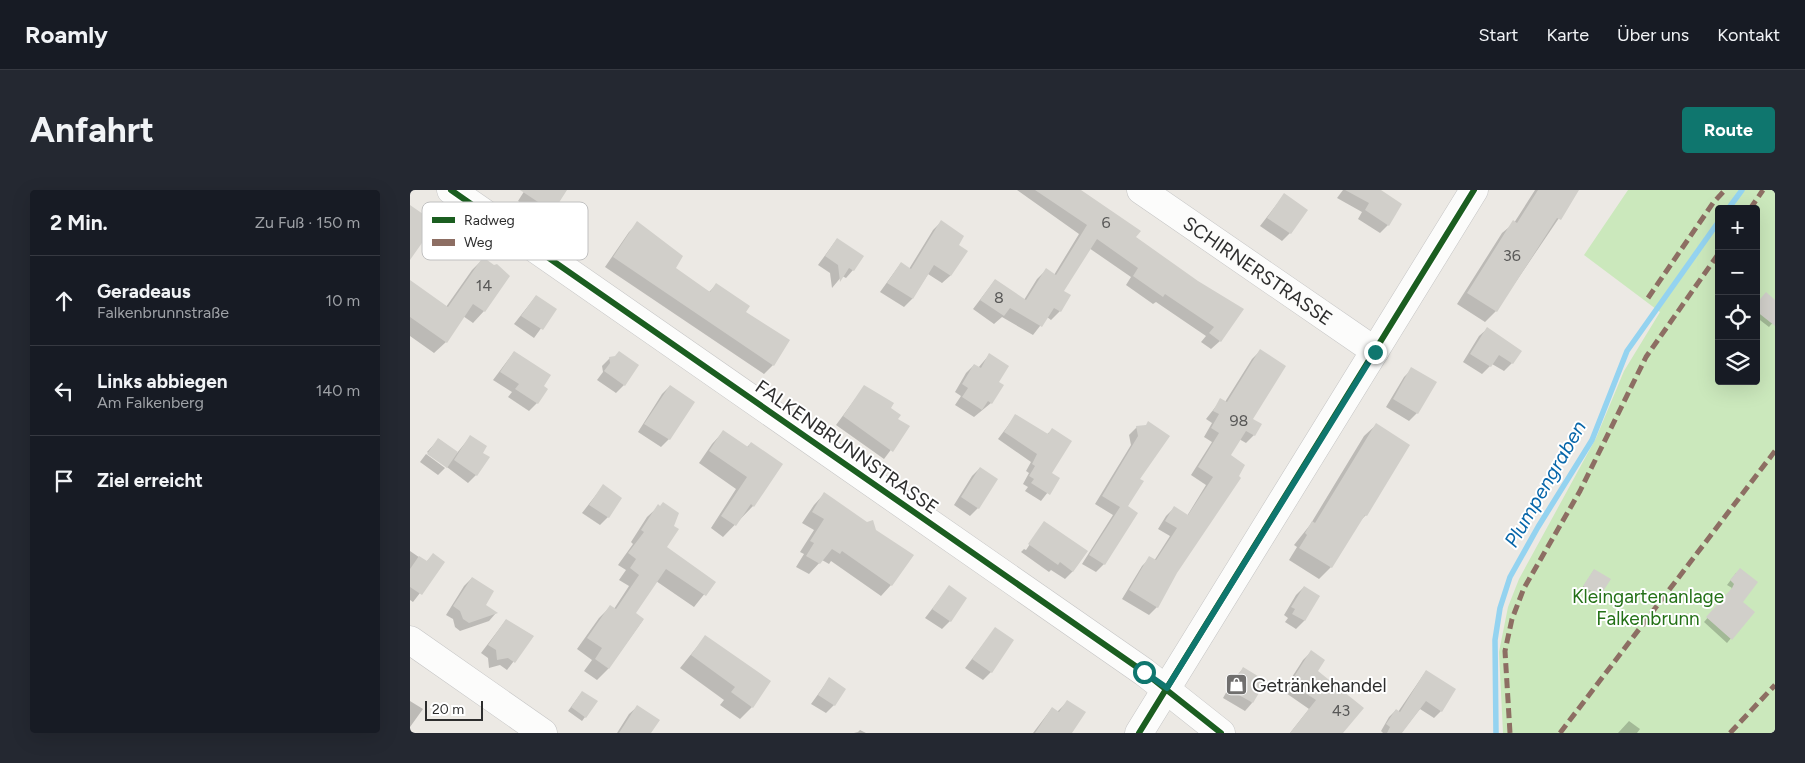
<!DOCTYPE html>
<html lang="de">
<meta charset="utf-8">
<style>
body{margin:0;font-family:Figtree,sans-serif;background:#242831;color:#f1f3f6}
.controls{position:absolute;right:15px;top:15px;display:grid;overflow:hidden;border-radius:5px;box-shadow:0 5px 20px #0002}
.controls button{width:45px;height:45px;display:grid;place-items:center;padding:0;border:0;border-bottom:1px solid #363941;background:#171b24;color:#f1f3f6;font:25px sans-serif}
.scale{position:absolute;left:15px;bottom:12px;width:58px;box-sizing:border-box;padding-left:5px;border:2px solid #2e2e2e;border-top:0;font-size:14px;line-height:18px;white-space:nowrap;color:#2e2e2e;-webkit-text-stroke:4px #fff;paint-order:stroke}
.stop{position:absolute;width:15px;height:15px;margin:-11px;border:4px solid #0f766e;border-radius:50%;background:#fff}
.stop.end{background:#0f766e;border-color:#fff;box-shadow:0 1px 5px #0008}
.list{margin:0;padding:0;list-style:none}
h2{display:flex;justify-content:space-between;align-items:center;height:65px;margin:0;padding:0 20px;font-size:21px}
h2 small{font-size:16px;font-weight:400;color:#9ea1a6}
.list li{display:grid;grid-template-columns:32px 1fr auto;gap:15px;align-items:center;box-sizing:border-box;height:90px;padding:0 20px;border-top:1px solid #363941}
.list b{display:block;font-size:19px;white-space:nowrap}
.list p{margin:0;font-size:16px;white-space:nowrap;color:#9ea1a6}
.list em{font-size:16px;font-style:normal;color:#9ea1a6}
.icon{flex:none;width:28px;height:28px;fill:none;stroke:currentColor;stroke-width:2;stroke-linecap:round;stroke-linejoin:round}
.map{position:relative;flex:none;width:1365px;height:543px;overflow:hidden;border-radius:5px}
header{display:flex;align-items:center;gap:30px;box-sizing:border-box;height:70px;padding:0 25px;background:#171b24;border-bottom:1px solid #363941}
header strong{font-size:24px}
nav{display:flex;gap:28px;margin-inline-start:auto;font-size:18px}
.intro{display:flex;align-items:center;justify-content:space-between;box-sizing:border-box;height:120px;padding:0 30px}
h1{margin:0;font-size:35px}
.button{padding:12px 22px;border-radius:5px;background:#0f766e;color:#fff;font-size:18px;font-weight:700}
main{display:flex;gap:30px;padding:0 30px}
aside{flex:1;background:#171b24;border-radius:5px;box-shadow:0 5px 20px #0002}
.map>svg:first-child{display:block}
.green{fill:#cbe8bc;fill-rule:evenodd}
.shadow{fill:#0003}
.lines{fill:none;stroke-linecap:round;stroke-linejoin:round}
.stream{stroke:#94d3f0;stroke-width:5.5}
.building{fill:#d1cfca}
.minor-casing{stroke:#c5c5c5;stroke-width:29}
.minor{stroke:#fcfcfb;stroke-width:28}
.quiet{stroke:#8d6e63;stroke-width:5;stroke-dasharray:10 5;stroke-linecap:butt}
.cycleway-casing{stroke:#fff;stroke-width:9}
.cycleway{stroke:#1b5e20;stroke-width:6}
.route{stroke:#0f766e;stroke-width:6}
.labels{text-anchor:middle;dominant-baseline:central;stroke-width:4;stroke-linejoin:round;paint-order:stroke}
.number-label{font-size:16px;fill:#585857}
.street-label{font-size:19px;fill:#2e2e2e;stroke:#fff}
.park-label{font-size:19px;fill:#247117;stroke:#fff}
.poi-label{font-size:19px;fill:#2e2e2e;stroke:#fff;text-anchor:start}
.water-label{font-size:20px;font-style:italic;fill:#0766a9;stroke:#fff}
.key{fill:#fff;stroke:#c0c0c0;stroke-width:1}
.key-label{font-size:14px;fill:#2e2e2e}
</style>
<header>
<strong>Roamly</strong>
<nav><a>Start</a><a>Karte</a><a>Über uns</a><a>Kontakt</a></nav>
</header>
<div class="intro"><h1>Anfahrt</h1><a class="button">Route</a></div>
<main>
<aside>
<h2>2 Min.<small>Zu Fuß · 150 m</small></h2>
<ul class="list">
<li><svg class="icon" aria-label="ahead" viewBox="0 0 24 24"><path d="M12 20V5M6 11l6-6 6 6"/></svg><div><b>Geradeaus</b><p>Falkenbrunnstraße</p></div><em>10 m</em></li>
<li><svg class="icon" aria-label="left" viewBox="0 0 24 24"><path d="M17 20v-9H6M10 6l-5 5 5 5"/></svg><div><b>Links abbiegen</b><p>Am Falkenberg</p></div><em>140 m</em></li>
<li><svg class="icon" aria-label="arrive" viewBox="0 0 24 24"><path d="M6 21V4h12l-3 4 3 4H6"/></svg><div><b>Ziel erreicht</b></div></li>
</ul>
</aside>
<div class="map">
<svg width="1365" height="543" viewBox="0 0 1365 543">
<rect width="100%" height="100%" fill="#ece9e4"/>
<path class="green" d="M1218 0H1365V543H1093L1089 462 1098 417 1109 389 1186 248 1214 181 1250 122 1174 65ZM1309 19H1346V191H1309Z"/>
<path class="shadow" d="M115 0H155L134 29 108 11Z
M607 0H670L725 47 787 92 810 151 801 159 791 152 796 146 746 112 743 114 716 95 721 87 679 58 653 101 650 121 641 130 637 127 623 145 592 127 584 134 563 119 585 90 614 110 627 89 636 80 644 85 669 44Z
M933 0H969L978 35 970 43 948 29 952 22 927 8Z
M1125 0H1168L1086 121 1075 132 1047 114 1092 43 1104 33Z
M874 5 880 43 872 51 850 36Z
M531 32 547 56 556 62 540 86 532 93 518 84 502 109 494 117 470 102 491 73 499 79 523 40Z
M228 33 264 79 299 102 306 95 334 122 363 175 354 184 195 77 219 42Z
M427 49 443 80 436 88 432 86 422 98 420 83 408 75Z
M73 69 74 121 63 133 53 126 36 152 24 163 0 146V103L36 117 62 80Z
M126 106 145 119 124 148 104 134Z
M1365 112V130L1359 137 1346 127V115Z
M1077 139 1102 173 1094 181 1082 174 1072 184 1053 172 1069 146Z
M850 161 842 229 844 245 836 253 829 249 819 266 766 383 747 417 739 425 712 409 732 376 740 368 744 371 760 346 748 339 756 326 764 318 777 326 796 295 781 285 802 252 794 247 802 233 796 229 811 210 815 212 842 169Z
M104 162 132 196 127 213 119 221 98 207 102 202 83 190Z
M579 165 588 192 581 213 564 227 545 215 551 206 545 202 556 183 564 175 568 178Z
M200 168 214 195 206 203 187 190 193 182 192 176Z
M1002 179 1007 223 999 231 976 217 994 187Z
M260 196 283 212 259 249 251 257 228 242 252 204Z
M454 197 479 218 486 230 498 237 474 269 426 235Z
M606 225 636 245 642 240 640 284 648 289 631 311 615 301 618 297 613 294 619 283 616 281 621 272 588 249Z
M966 235 956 325 948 333 921 377 909 389 879 370 887 357 884 355 900 335 954 246Z
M735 236 729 289 694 374 686 382 672 374 703 325 685 314 721 255 719 245 727 237Z
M313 242 336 258 341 253 343 316 313 347 301 338 326 299 289 273 302 254Z
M60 247 71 263 66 285 58 293 17 262 29 249 47 263Z
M16 264 35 278 28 285 10 272Z
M570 278 568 318 560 326 544 315 562 286Z
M193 296 198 327 190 335 172 323Z
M414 304 481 395 471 406 421 371 419 374 412 370 399 384 386 377 394 364 390 362 404 340 392 333 404 315Z
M249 316 255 358 304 392 284 417 246 391 224 424 233 430 198 479 187 490 174 481 182 470 167 459 189 428 200 417 204 419 219 396 209 390 216 380 208 375 223 354 221 352 237 327Z
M634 333 663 381 655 389 641 380 639 382 611 362 614 359 616 360Z
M0 361 16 372 23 365 34 372 3 412 0 410Z
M1184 380 1189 405 1186 409 1171 400Z
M1326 383 1332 412 1343 422 1317 453 1294 432 1319 403 1322 398 1317 395Z
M62 388 75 416 86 423 79 431 50 441 45 437 43 429 36 425 54 396Z
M539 397 540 431 532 439 515 428Z
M894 397 909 406 894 431 886 439 875 432 878 428 874 425 886 405Z
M96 430 123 446 97 480 90 475 79 478 78 468 71 463Z
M585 439 581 482 573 490 555 478Z
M295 447 342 517 330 529 310 515 314 510 270 478Z
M901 462 906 481 913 543H880L899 519 873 501 893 470Z
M833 479 842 513 835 521 813 508 825 487Z
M1016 481 1031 521 1024 528 1010 519 991 543H973L971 541 979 527 986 520 988 522Z
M419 489 424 515 416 523 401 514Z
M169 506 175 527 172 531 158 521Z
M0 511 13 519 0 537Z
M657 512 661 543H623L642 518 647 522Z
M227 517 239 543H207L219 524Z
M1219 531 1230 539 1227 543H1208Z
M450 540 456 543H444L448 542Z"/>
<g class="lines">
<path class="stream" d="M1318 19 1332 0
M1086 543 1085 450 1090 418 1100 387 1128 337 1182 250 1217 161 1309 31"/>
</g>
<path class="building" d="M110 0H157L143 22Z
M625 0H671L731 41 726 47 788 91 834 119 811 152 799 143 804 137 755 104 753 107 723 86 728 78 687 49 654 101 661 105 651 122 644 118 632 137 600 118 594 126 570 110 585 89 616 110 636 78 646 85 677 35Z
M935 0H971L992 14 979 36 955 20 959 13Z
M1128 0H1169L1151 30 1147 28 1087 122 1057 103 1103 30 1107 33Z
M874 3 898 20 881 44 857 28Z
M0 15 26 33 0 70Z
M531 30 554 46 549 55 558 61 541 86 524 75 503 109 477 93 491 72 501 79Z
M227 31 273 66 266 78 300 102 306 93 340 116 336 122 380 150 364 176 203 67Z
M427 48 454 66 444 81 439 78 430 92 428 75 415 66Z
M73 67 84 75 87 74 100 86 75 122 63 114 37 153 0 127V90L38 117Z
M1356 102 1365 110V136L1346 121V114Z
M126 105 147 119 133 140 111 126Z
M1077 137 1112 161 1103 174 1089 165 1081 177 1060 164Z
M850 159 876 176 843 229 852 234 845 246 836 241 821 265 835 275 829 286 831 288 767 383 748 418 719 400 739 366 746 370 767 338 755 331 764 316 778 325 803 287 788 277 809 243 801 238 809 224 803 221 810 208 817 212Z
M104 161 141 185 134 196 138 199 128 214 105 199 109 194 90 182Z
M209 161 229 175 215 196 194 181 200 173 199 167 205 166Z
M579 163 599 176 589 192 594 195 582 214 578 211 572 220 552 207 558 198 552 194 564 174 571 178Z
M1001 177 1027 192 1008 224 983 209Z
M260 195 285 212 260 250 234 234Z
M454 195 484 213 481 218 491 225 488 229 500 236 483 262 433 226Z
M605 224 638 244 642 238 662 251 642 283 650 288 640 305 621 293 624 289 619 286 625 276 622 274 627 264 594 242Z
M738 231 760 246 730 289 734 291 718 316 728 323 695 375 679 365 710 317 692 306 728 246 726 236 736 235Z
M966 233 1000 255 957 326 955 325 922 378 889 358 897 345 895 343 902 331 905 333Z
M313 240 338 257 341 252 373 274 344 317 341 314 326 336 311 326 337 287 299 261Z
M60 245 77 256 73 263 80 267 67 286 44 270Z
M28 248 48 262 37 278 17 264Z
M570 277 588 289 569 319 551 307Z
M193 294 212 308 199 328 179 315Z
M414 302 457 332 463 330 466 340 504 365 482 396 432 361 430 364 422 359 410 374 396 366 404 353 400 351 414 329 402 322Z
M253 312 269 323 264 336 269 339 257 357 306 392 296 406 256 379 226 423 234 429 199 479 185 469 192 458 177 448 200 415 206 419 229 385 220 378 226 369 218 363 234 342 231 340 248 314 250 316Z
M634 331 678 361 663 382 650 372 648 375 618 354Z
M23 363 35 372 12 405 0 397V379L9 366 17 371Z
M1330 378 1348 392 1333 412 1345 422 1322 450 1296 427 1322 398 1324 394 1320 390Z
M1184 379 1201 389 1190 406 1173 396Z
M62 387 84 401 76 415 88 423 59 433 53 429 50 421 43 416Z
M539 395 557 408 541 432 522 419Z
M894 396 910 406 895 431 882 424 885 419 881 417Z
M96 429 124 446 105 473 98 468 87 470 86 460 78 455Z
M585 437 604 450 582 483 562 469Z
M295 445 361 491 343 518 321 502 325 497 281 465Z
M901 460 915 470 908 481 954 518 933 543H880L906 510 880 493Z
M833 477 856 491 843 513 820 500Z
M1016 480 1046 499 1032 522 1016 511 992 543H977L980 537 976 534 986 519 990 522Z
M419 487 436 499 425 516 408 505Z
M172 501 188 511 176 528 161 517Z
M657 510 676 522 662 543H625L642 517 649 522Z
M227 515 250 530 241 543H209Z"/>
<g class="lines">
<defs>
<g id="minor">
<path d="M41 0 734 482 811 543"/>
<path id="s1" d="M731 0 965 161"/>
<path d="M0 450 133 543"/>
<path d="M729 543 1064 0"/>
</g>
</defs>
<use href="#minor" class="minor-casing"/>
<use href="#minor" class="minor"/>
<path class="quiet" d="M1340 19 1353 0
M1238 108 1303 13 1315 0
M1100 543 1095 461 1102 429 1114 398 1170 301 1236 167 1309 63
M1150 543 1365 261
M1320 543 1365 495"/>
<defs>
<path id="cycleway" d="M41 0 734 482 811 543
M729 543 1064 0"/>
</defs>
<use href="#cycleway" class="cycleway-casing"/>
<use href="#cycleway" class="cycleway"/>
</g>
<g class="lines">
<path class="route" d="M734 482 757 498 965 162"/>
</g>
<defs>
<symbol id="shop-square" viewBox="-11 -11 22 22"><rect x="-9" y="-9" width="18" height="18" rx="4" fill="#706f6e" stroke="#fff"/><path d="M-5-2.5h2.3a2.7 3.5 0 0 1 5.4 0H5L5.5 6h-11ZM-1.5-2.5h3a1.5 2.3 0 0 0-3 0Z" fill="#fff"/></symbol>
</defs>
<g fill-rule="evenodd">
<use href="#shop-square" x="814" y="482" width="25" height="25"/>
</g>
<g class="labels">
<g class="number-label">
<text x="696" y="32">6</text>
<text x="1102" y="65">36</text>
<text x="74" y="95">14</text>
<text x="589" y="107">8</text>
<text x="829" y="230">98</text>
<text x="931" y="520">43</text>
</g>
<g class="street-label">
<text stroke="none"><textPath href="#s1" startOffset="142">SCHIRNERSTRASSE</textPath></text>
<text transform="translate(437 257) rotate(35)">FALKENBRUNNSTRASSE</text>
</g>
<g class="park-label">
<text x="1238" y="406">Kleingartenanlage<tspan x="1238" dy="22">Falkenbrunn</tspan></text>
</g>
<g class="poi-label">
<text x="842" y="495">Getränkehandel</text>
</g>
<g class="water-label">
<text transform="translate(1135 294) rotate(-60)">Plumpengraben</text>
</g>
</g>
<rect x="12" y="12" width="166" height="58" rx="8" class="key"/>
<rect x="22" y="27" width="23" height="6" fill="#1b5e20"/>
<rect x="22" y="49" width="23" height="7" fill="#8d6e63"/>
<g class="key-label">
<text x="54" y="35">Radweg</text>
<text x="54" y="57">Weg</text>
</g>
</svg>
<div class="controls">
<button>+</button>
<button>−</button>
<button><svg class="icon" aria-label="locate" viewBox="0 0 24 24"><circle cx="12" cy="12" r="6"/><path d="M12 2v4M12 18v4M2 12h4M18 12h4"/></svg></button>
<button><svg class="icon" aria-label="layers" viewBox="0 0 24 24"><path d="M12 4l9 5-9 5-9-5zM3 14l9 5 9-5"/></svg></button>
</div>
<div class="scale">20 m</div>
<div class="stop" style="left:734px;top:482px"></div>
<div class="stop end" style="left:965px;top:162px"></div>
</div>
</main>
